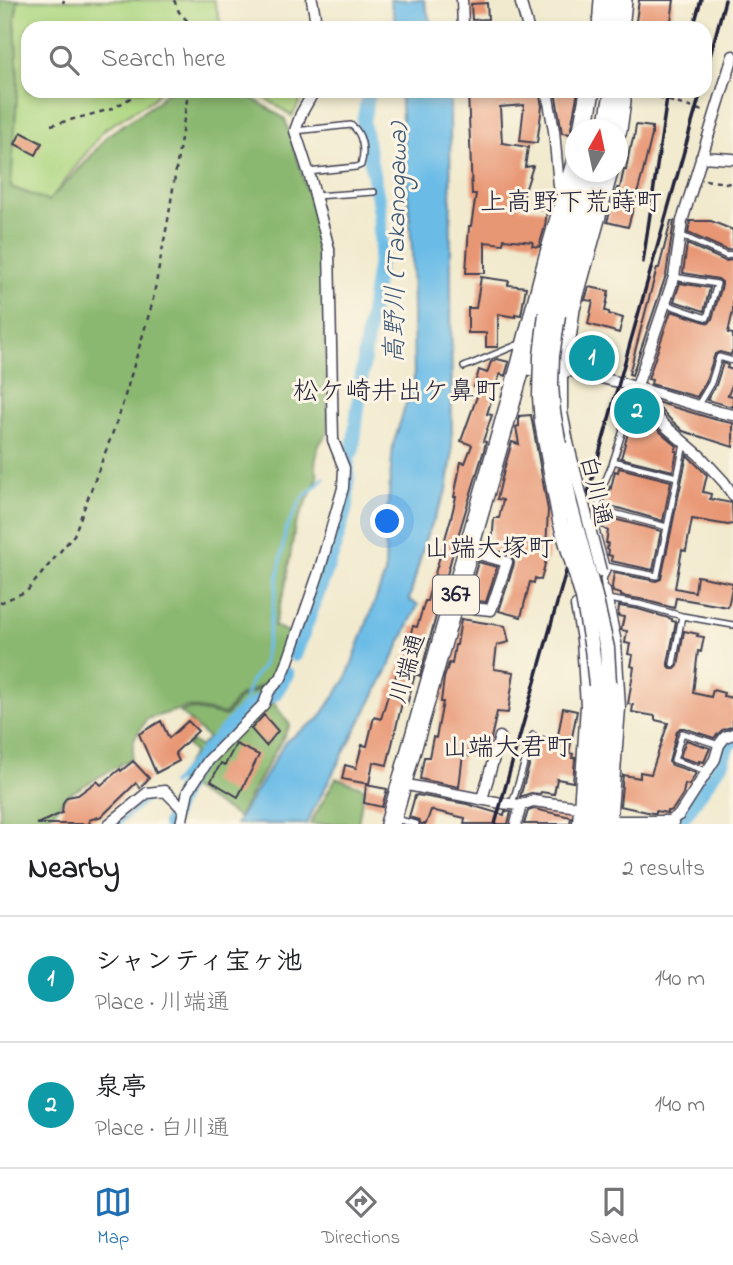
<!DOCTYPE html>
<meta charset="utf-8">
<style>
body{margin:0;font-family:"Indie Flower","Klee One",sans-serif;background:#f2f2f2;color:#202124}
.compass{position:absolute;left:565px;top:119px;width:63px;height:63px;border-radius:50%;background:#fff;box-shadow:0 4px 10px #0003;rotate:9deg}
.you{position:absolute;left:388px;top:522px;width:24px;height:24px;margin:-18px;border:5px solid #fff;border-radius:50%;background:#1a73e8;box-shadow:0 0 0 10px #1a73e833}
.badge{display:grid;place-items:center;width:46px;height:46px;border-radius:50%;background:#1f6fb2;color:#fff;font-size:23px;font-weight:700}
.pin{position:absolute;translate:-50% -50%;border:4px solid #fff;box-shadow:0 2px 7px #0006}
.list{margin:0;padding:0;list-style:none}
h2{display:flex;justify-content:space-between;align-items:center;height:91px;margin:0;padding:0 28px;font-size:30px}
h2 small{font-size:23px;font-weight:400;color:#757577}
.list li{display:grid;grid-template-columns:46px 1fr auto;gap:21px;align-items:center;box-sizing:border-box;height:126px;padding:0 28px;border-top:2px solid #e0e0e0}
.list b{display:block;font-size:26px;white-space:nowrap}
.list p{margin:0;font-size:23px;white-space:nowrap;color:#757577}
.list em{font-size:23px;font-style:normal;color:#757577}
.icon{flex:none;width:38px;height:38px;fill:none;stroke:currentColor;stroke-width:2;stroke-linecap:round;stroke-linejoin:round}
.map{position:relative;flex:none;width:733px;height:824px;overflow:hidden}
.search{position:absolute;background:#fff;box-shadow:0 4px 10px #0003;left:21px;right:21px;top:21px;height:77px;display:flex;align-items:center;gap:18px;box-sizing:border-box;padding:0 24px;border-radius:21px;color:#757577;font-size:26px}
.sheet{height:343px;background:#fff}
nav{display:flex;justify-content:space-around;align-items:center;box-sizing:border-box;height:98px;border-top:2px solid #e0e0e0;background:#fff;font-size:19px;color:#757577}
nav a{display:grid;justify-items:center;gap:4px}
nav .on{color:#1f6fb2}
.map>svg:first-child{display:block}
.green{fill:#aed782;stroke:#687c5e;stroke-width:2}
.forest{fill:#8ab870;stroke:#566d56;stroke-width:2}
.water{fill:#6bbce7;stroke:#466f91;stroke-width:2}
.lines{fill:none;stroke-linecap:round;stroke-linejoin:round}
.stream{stroke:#6bbce7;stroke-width:3.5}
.canal{stroke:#6bbce7;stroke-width:14}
.building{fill:#e89774}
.service-casing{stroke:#414051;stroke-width:8}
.minor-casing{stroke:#414051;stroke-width:13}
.tertiary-casing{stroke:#414051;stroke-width:17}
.trunk-casing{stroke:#414051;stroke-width:22}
.path{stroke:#414051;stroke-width:2.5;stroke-dasharray:5 5;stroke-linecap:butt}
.service{stroke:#fff;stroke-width:5}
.minor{stroke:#fff;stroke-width:10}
.tertiary{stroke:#fff;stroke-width:14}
.trunk{stroke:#fff;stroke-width:19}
.rail{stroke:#22223b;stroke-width:3.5}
.minor-bridge-casing{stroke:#414051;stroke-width:13;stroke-linecap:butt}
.tertiary-bridge-casing{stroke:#414051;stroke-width:17;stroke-linecap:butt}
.minor-bridge{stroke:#fff;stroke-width:10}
.tertiary-bridge{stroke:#fff;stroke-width:14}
.labels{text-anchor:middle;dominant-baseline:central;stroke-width:6;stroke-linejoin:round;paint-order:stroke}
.shield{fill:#fcf5e5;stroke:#63616e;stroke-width:2}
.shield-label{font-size:23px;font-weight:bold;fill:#22223b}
.street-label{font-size:24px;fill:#22223b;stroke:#fcf5e5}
.neighbourhood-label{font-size:26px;fill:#22223b;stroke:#fcf5e5}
.water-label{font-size:26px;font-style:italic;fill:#3c5877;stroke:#fcf5e5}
</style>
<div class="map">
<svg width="733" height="824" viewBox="0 0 733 824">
<rect width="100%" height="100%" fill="#fcf5e5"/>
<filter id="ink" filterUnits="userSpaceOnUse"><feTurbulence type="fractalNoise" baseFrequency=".0143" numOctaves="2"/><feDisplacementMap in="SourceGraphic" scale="14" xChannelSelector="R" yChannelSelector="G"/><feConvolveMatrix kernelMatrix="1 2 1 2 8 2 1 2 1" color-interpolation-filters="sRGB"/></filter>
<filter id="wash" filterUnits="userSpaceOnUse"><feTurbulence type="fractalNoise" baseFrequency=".00686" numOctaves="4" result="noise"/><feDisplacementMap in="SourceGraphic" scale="28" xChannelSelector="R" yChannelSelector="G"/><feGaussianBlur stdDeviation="1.57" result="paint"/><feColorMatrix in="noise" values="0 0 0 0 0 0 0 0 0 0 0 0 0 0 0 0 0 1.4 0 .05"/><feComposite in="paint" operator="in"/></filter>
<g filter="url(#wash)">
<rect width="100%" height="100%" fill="#f1eace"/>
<path class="green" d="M18 0H214L222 28H28V91H160L153 99 105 129 49 201 10 187 18 83 15 18Z
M255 91H306L292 116Z"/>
<path class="forest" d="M0 0H18L15 18 18 83 11 187 48 201 85 163 108 135 156 103 167 91H241L285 119 326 253 325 333 328 415 327 433 319 445 315 463 318 478 295 526 285 588 274 626 293 634 285 658 268 683 239 696 225 714 188 707 147 719 134 739 132 758 66 796 53 813 40 820 28 824H0Z
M262 688 290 725 238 817 177 780 194 752 187 745 192 741 200 747 208 738 180 712 190 709 226 716 240 698Z
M336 778 364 788 358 824H310Z"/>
<path class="water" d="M390 0H424L432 28H397Z
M400 91H454L450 101 452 456 447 490 426 537 409 600 418 605 390 665 306 824H236L286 741 319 719 346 679 385 574 386 530 393 445 414 378 412 251Z"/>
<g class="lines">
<path class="stream" d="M172 784 204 746 244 703 251 681 263 666 286 529 301 500 324 478
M118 824 149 798 161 799"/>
<path class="canal" d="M295 655 333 553 347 504 348 458 353 449 364 358 381 248 379 204 363 122 368 97
M169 824 188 775 212 746 257 702 275 694 287 674
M676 824 684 817 722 762 728 744 733 741"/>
</g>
<g id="blocks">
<path class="building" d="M639 0H674L670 28H635Z
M487 3 488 19 472 20 471 4Z
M468 91H539L542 106 537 143 520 141 524 105 500 107 502 143 528 147 525 167 533 166 520 207 547 210 545 226 539 247 532 246 533 242 513 240 504 239 503 244 485 242V273H466L469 226H471L476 194H472Z
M555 91H578L571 128 572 134 562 133Z
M636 125 652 127V135L643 172 628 227 607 222 617 188H620L624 169 626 170 630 147H631L633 139H634Z
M21 132 42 143 36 155 15 144Z
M671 221H674L666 275 632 375 629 374 657 268H659Z
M690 221H711L733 230V249L727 250 688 233Z
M687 244 725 261 733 260V311L728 333 733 334V351H732L731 355 720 352 715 354 706 381 697 397 651 384 652 380 648 379 671 311 709 323 712 319 722 285V282L718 279 683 273Z
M481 277 509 281 508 285 526 287 521 315 515 314V317L498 314V347H486V333H468V308H476Z
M680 283 710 288 704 311 674 301Z
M589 287 609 291 605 311 609 312V314L623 318 619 333 588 324 593 301 585 300Z
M578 344 614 353 609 372 575 364Z
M497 359 509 362 505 376 500 374 487 414 492 415 483 441 486 442 484 450 452 556 420 676 415 674 407 705 402 703 387 765 373 762 369 784 342 779 345 765 356 768 362 745 367 746 374 717 381 719 390 688H392L400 664H402L404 656 407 657 413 636 410 635 413 626 417 627 425 601H427L451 518 456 497H454L461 462 465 463 472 445 461 441 480 388 474 387 479 370 487 373 491 362Z
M723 363 728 365 727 368 733 370V383L728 395 733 396V407L707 400 716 385Z
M653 401 717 420 733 423V447L683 431 670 419Z
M636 405 658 430 677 446 675 451H677L673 471 621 458Z
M531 415 548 510 546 548H549L548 560H546L541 580 535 578 534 583 530 582 521 617 499 611 514 564 513 557 509 554 482 547 483 542 492 545 494 518H499L503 500 497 499 505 466 512 442 519 444 516 427 519 426V416Z
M687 455 707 475 703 492 711 494 710 499 732 503 733 524 728 525 692 519 686 551 682 550 675 588 695 592 697 576 733 583 728 607 676 598 674 608 640 599 621 596V594L613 592 612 587 614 573 656 581 661 579Z
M619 468 671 481 663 521 604 504 607 490 609 491 610 487 611 488 615 471 618 472Z
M602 516 661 531 653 570 611 561 612 556 608 555 609 551 607 549 608 543H606L608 531 601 527Z
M478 562 497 567 486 602 467 600Z
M619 606 638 609 672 619V621L676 622 668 663V666L671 669H675L678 666 684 631 698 634 697 636 704 637 701 652 698 651 693 693 711 697 713 690 724 693 723 696 733 698V726L722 730 714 738 684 728H680L677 731 669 762 672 765 696 773 689 785 685 784 683 794 673 809 670 811H667V813L656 811V813H652L620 806 623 775 640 778V772L651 774 668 723 655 720V716L632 712 633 705 628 704 634 667 631 666 633 655 628 654 630 644 625 643 627 631 621 630 624 617 618 616Z
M461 619 505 626 509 642 497 645 494 669 514 672 508 713 497 712 488 751 470 748 469 756 463 754 459 787 420 779 424 757H429L433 737 436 738 443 702H441L444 678 449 663 452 664 455 645H457Z
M563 708 577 711 569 753 573 754 572 758H575L573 782 557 779 554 794 541 792 540 794 531 793 520 797 538 735 557 741Z
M264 715 278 731 266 746 251 729Z
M161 721 169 738 188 721 198 731 175 753 179 761 156 773 139 734Z
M686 740 710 748 704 762 699 761V763L680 757Z
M236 744 259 755 238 797 211 781 221 763 225 765Z
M133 761 149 778 140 788 136 783 102 816 89 820 90 824H37L62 813 63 803 67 797 78 795 97 781 101 785 120 769 121 771Z
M366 785 387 789 382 807 364 803Z
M417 795 467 804 504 815 505 811 511 812 508 824H464L465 818 431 810 426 824H421L419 820 409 817 415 796Z
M534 809 571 817 570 824H524L528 811Z"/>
</g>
</g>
<g filter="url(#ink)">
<use href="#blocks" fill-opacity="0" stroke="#414051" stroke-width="2"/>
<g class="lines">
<defs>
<path id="service" d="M295 131 351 125C363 133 365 152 361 165L356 167 308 172
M315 196 374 192
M680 235 727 256 733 254
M666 304 707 318 717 284 674 277
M464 367 517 345H523
M698 405 711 383 719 357 733 361
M613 461 677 477
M598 509 667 527
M606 566 657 576 684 444
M605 590 603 579 607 571 606 566 594 523 603 486 612 465 635 392
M607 599 639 604 682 616 733 625
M673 664 682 616
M706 771 674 760 682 733 719 745
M512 804 533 735
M395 819 416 824"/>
<path id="minor" d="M312 0 317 28
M462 0 463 28
M520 0 528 28
M733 56 682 221 674 277 635 392 664 425 700 456 724 482 733 495
M547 91 554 131 559 186 565 199
M701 157 733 159
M569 447 562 412V369L618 382 719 412 733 415
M605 591 616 642 620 708 611 824
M453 606 491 610 507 562 468 551
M402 784 501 803 521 805 533 801 579 807
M482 799 500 737
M611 821H669L673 823
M669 821 679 815 715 759 719 745 725 737 733 734
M109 824 147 793 165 791 183 809
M181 824 188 791 208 761 264 704 269 691 281 678 287 664 319 572 343 488 344 468 333 440 329 249 311 180 295 131 301 114 314 91
M516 824 521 805
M578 824 586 706 582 640 576 606 607 599"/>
<path id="tertiary" d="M605 130 612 91
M546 313 584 172
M558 315 596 172
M588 824 596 722V685
M601 824 609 719V683"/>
<path id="trunk" d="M602 28 604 0
M619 28 622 0
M583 130 590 91
M617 130 621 101 620 91
M532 366 562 369 570 309 608 172
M390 824 521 365 548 260 576 163"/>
</defs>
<use href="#service" class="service-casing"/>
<use href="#minor" class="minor-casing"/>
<use href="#tertiary" class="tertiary-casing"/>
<use href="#trunk" class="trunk-casing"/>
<path class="path" d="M174 0 179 12 194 28
M63 3 64 0
M651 91 663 99 703 111
M51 125 112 109 142 91
M705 180 733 184
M0 603 27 591 74 535 119 416 152 304 168 220 188 94"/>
<use href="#service" class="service"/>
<use href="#minor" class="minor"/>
<use href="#tertiary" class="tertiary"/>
<use href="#trunk" class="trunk"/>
<path class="rail" d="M693 28 701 0
M705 75 725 0
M643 262 668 91
M495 824 701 91"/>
<defs>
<path id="minor-bridge" d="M569 447 601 571"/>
<path id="tertiary-bridge" d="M546 313 541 356 540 397 542 423 560 521 583 598 592 649 596 685
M558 315 552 356 551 384 553 412 570 504 595 596 607 648 609 683"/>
</defs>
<use href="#minor-bridge" class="minor-bridge-casing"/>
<use href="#tertiary-bridge" class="tertiary-bridge-casing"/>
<use href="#minor-bridge" class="minor-bridge"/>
<use href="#tertiary-bridge" class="tertiary-bridge"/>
</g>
</g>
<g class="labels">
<rect class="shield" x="433" y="575.5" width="46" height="39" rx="5"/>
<g class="shield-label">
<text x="456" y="595">367</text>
</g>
<g class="street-label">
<text transform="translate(594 491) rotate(77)">白川通</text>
<text transform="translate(409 669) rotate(-74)">川端通</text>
</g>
<g class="neighbourhood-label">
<text x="571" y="204">上高野下荒蒔町</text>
<text x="397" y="393">松ケ崎井出ケ鼻町</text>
<text x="489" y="550">山端大塚町</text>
<text x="507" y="749">山端大君町</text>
</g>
<g class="water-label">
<text transform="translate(398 243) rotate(-89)">高野川 (Takanogawa)</text>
</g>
</g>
</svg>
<svg class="compass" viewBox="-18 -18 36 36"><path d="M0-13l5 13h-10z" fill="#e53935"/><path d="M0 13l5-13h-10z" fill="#757577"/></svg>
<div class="you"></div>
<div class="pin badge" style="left:592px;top:358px;background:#0f9aa8">1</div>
<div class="pin badge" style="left:637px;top:411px;background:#0f9aa8">2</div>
<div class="search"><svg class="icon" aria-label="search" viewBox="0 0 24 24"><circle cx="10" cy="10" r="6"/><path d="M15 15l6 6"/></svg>Search here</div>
</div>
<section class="sheet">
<h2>Nearby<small>2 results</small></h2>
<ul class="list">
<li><span class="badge" style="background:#0f9aa8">1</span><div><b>シャンティ宝ヶ池</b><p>Place · 川端通</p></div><em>140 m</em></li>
<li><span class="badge" style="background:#0f9aa8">2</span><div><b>泉亭</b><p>Place · 白川通</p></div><em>140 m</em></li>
</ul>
</section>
<nav>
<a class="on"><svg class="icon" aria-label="map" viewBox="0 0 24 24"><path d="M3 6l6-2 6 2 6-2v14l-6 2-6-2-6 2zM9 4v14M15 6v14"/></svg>Map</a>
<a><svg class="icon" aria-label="directions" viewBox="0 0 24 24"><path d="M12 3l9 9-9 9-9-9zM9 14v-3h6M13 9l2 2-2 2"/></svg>Directions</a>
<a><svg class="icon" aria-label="saved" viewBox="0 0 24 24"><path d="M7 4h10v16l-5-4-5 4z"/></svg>Saved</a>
</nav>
